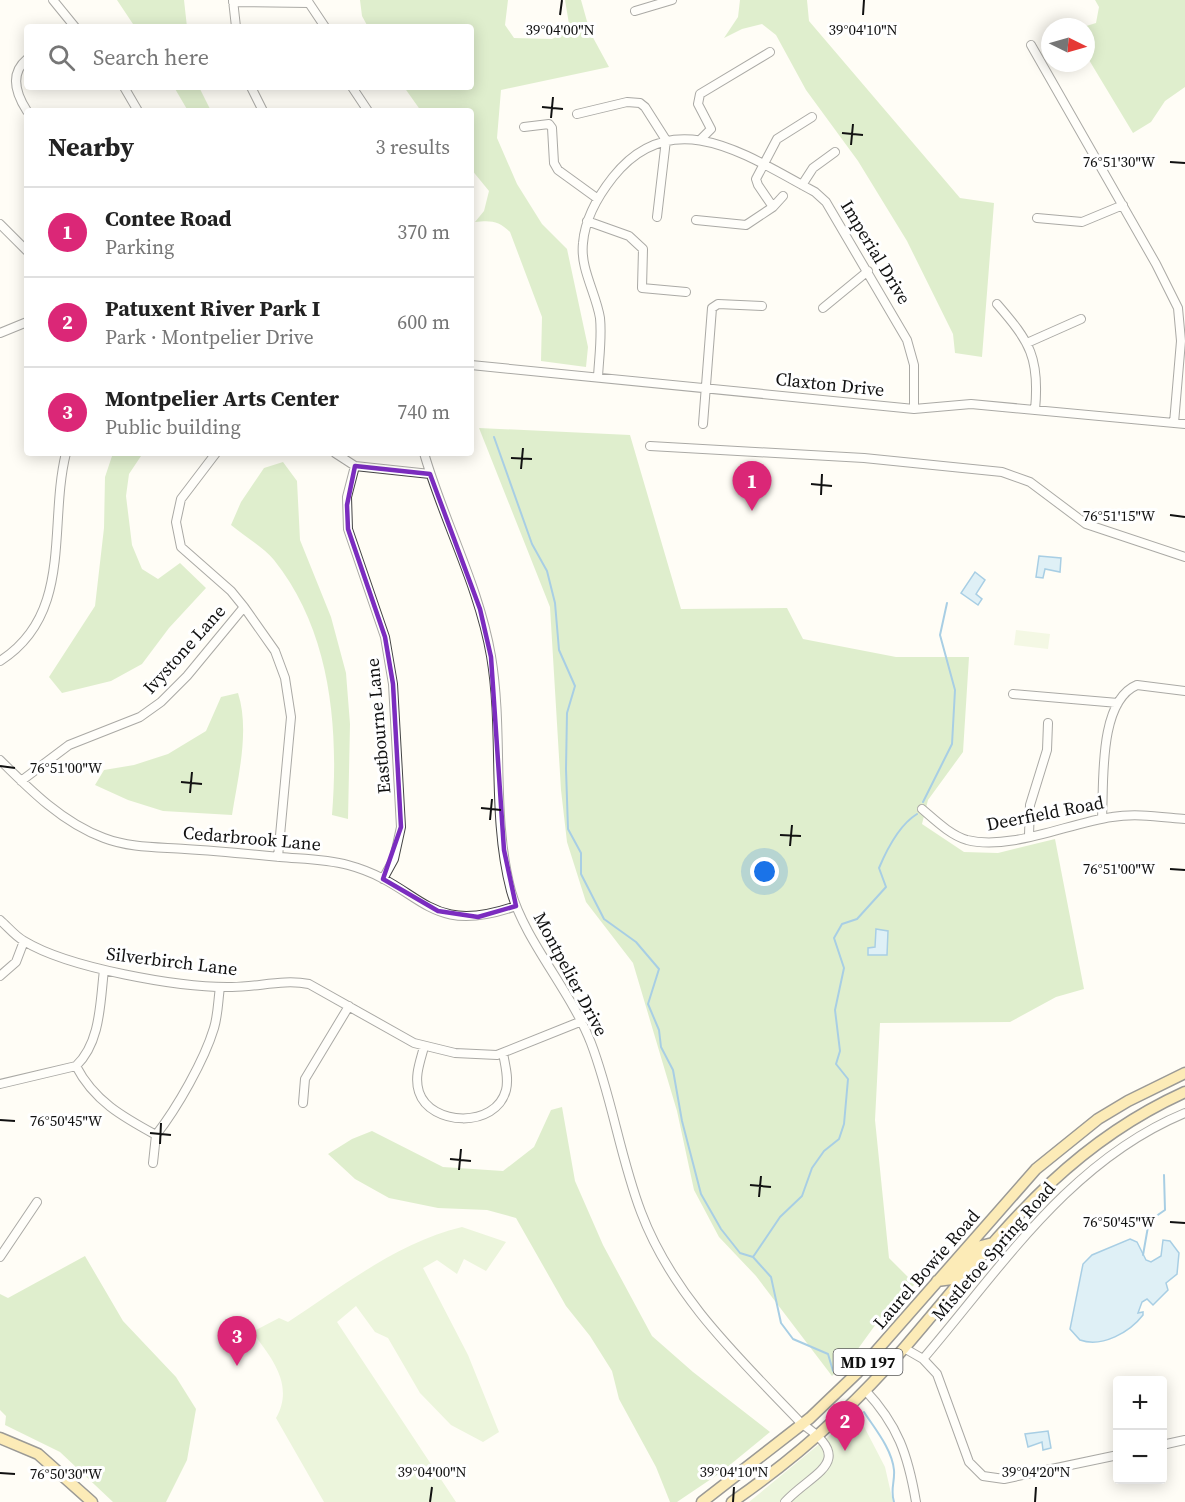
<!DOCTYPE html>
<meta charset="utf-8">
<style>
body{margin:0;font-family:"Source Serif 4",serif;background:#f6f6f6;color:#222}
.controls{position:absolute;right:18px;bottom:18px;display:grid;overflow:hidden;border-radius:6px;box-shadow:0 3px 15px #0003}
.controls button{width:54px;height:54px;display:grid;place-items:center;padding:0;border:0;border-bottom:2px solid #e0e0e0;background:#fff;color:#222;font:30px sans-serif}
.compass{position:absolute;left:1041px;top:18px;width:54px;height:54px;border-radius:50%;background:#fff;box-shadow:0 3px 15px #0003;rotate:95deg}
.you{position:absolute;left:765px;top:872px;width:21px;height:21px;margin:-15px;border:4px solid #fff;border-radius:50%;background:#1a73e8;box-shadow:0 0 0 9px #1a73e833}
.badge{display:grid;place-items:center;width:39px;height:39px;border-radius:50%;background:#db2777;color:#fff;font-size:20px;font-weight:700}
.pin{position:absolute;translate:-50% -50px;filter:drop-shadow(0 2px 3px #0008)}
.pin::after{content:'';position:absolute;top:32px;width:21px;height:18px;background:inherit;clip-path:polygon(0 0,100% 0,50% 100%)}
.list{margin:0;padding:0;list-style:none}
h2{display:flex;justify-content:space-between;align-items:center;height:78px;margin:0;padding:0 24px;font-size:26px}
h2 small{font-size:20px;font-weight:400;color:#767676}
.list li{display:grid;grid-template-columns:39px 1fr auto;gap:18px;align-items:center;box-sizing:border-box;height:90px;padding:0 24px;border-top:2px solid #e0e0e0}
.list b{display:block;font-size:22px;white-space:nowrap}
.list p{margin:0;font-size:20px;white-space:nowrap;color:#767676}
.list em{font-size:20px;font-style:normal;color:#767676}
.icon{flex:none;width:33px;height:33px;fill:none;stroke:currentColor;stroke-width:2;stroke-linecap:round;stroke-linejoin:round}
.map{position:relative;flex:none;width:1185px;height:1502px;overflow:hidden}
.search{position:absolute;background:#fff;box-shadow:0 3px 15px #0003;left:24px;top:24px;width:450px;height:66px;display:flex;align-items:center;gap:15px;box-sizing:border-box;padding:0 21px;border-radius:6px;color:#767676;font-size:22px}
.panel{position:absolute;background:#fff;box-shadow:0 3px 15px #0003;left:24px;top:108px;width:450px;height:348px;border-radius:6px}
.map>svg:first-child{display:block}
.green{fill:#d5ebbd}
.forest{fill:#b9dc9c}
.pitch{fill:#e6f2cf}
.water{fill:#b9e0f7;stroke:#3f96cf;stroke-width:1.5}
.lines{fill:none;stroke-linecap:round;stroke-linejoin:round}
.stream{stroke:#3f96cf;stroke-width:2}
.minor-casing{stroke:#444;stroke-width:10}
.major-casing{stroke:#222;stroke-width:13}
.minor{stroke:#fff;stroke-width:8}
.major{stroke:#f9d66b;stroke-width:10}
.marked{fill:none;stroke:#7b2cbf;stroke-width:4.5;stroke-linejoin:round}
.ticks{fill:none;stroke:#111;stroke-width:2}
.labels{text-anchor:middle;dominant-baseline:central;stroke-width:6;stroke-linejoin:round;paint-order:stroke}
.shield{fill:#fff;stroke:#585858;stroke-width:1.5}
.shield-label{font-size:16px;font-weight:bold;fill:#111}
.street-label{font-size:18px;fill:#111;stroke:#fff}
.ticks-label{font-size:15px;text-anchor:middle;fill:#111;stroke:#fff;stroke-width:6;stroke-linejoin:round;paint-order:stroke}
</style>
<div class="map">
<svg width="1185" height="1502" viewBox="0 0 1185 1502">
<rect width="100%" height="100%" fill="#fffdf5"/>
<path class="green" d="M462 1227 506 1242 486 1271 464 1259 457 1274 437 1260 423 1268 468 1355 499 1432 483 1442 451 1425 420 1393 388 1338 375 1332 356 1306 337 1322 456 1502H324L276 1418C295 1385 271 1357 252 1332L279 1318 288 1322C342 1287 398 1242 462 1227Z
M857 1413 885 1467 893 1502H749Z"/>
<path class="forest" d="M117 0H184L187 27H135Z
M360 0H508L505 25 514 38 552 39 570 30 565 0H581L590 32 609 67 501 90 497 138 517 184 542 224 567 249 588 347 586 367 541 361 542 317 510 232C499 221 491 220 475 222L484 211 489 191 471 169V111H421L404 87H471V27H368L362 16Z
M740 0H807L809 21 960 198 994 203 982 357 955 353 953 334 907 241 858 161 806 90 776 35 762 24 742 29 724 38 738 17Z
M1095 0H1185V87L1165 101 1151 122 1133 133 1086 55V27H1083L1096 23 1099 7Z
M174 87H199L211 111H188Z
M479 428 630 435 681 609 787 608 803 639 896 657H969L963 752 928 800 922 824 964 852 998 853 1055 839 1084 989 1056 997 1010 1022 880 1023 875 1120 889 1258 915 1284 881 1317 855 1353 832 1376 756 1276 719 1237 694 1190 677 1111 633 963 586 902 567 842 561 790 550 607Z
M113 453H143L129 474 126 496 132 545 142 569 158 579 180 563 206 588 169 628 142 664 111 681 62 693 49 677 95 606 104 528 105 477Z
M283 462 297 481 300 540 331 617 346 673 350 724 348 819 332 815C339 728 331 631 274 560 263 547 244 536 231 525L241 502 264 468Z
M238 693C250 730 238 777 232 815L163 811 128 800 95 785 104 770 134 765 168 754 206 731 221 697Z
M562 1107 575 1181 603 1245 652 1336 693 1372 770 1432 720 1473 677 1502H670L656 1467 619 1399 612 1371 590 1336 566 1306 516 1218 487 1210 438 1208 389 1198 355 1179 328 1154 352 1139 372 1131 443 1167 503 1171 534 1147 551 1110Z
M85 1256 123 1321 176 1377 196 1409 187 1460 166 1502H113L60 1452 5 1425 6 1416 0 1410V1294L8 1298Z"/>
<path class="pitch" d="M1016 630 1050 634 1048 649 1014 645Z"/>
<path class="water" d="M1039 556 1061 558 1060 572 1045 569 1043 578 1036 577Z
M975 572 985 580 976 594 982 599 978 605 961 593Z
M876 929 888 931 887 955H868V948L875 947Z
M1130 1239 1137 1242 1146 1260 1151 1262 1161 1256 1163 1240 1170 1241 1179 1253 1177 1274 1166 1283 1168 1290 1153 1305 1147 1299 1142 1302 1138 1313 1143 1312V1315C1130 1332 1102 1348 1080 1340L1070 1329 1083 1264 1092 1255Z
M1048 1431 1051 1448 1043 1450 1042 1442 1028 1447 1025 1434Z"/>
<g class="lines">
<path class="stream" d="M494 437 532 544 547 571 555 603 559 650 575 686 567 713 566 769 568 829 581 853V874L604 919 636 942 659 969 648 1004 659 1030 661 1047 673 1070 682 1121 701 1194 721 1229 740 1253 753 1257
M923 802 952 744 955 690 940 635 947 603
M1143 1255 1149 1221 1165 1210 1164 1175
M833 1371 828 1354 793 1339 781 1323 771 1277 753 1257 780 1217 802 1196 812 1168 824 1151 839 1139 844 1124 848 1079 836 1064 840 1051 835 1010 844 968 834 938 842 924 857 919 886 887 879 868C887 849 899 825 917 814
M864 1412C875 1429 892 1449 894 1470 895 1482 890 1490 894 1502"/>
<defs>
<path id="minor" d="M53 0 75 27
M233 0 236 27
M233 2 309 3
M309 3 325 27
M635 11 672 0
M1031 45 1156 264 1178 308 1181 341 1174 423
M27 59C9 74 16 94 27 111
M124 87 138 111
M251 87 263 111
M352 87 368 111
M577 114 627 102 640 103 645 107 666 140 657 217
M524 127 549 124 552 128 554 163 558 170 598 199
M701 139 711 129 698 104 700 94 770 52
M802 185 813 168 835 152
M773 207 758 185 756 179 777 139 812 117
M1037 218 1082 222 1123 205
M696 220 746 225 773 207 783 196
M587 221 629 236 643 249 642 288 686 292
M0 224 27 251
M997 304C1030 342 1040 358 1035 410
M823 308 868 271
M0 333 27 322
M1027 343 1081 319
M471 365 914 409 971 404 1185 424
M598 377C599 358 602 337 600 318 596 293 580 269 583 243 585 218 598 196 613 177 673 101 749 157 815 192L826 202 907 340 914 365V409
M703 424 712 308 718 304 762 306
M650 446 864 458 1002 472 1030 482 1086 524 1185 557
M216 453 181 499 176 522 181 547 231 591 244 607 275 651 285 678 291 717 278 857
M335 453 355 466 430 474
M424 453C444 522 479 586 491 656 504 733 491 815 511 891 525 941 571 991 591 1043 612 1098 620 1157 641 1212 673 1297 740 1359 802 1424 859 1462 811 1473 785 1502
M355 466 347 497 348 529 385 637 393 684 401 827 394 859 383 879
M0 661C74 614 48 525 66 453
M1013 694 1118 703
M0 760C30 790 63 823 104 838 130 848 159 847 185 849 217 851 249 854 280 857 303 859 326 859 348 865 423 885 425 938 516 906
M21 781 69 745 140 717 161 702 187 676 244 607
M922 809C935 820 950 835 967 840 1010 851 1069 823 1112 817 1136 813 1161 817 1185 819
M1102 818C1104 784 1098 701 1137 685L1185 691
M1029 835 1030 805 1047 750 1048 723
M0 920C8 927 15 936 24 941 68 968 180 988 232 987 258 987 283 979 309 984L414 1043 455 1053 497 1055 582 1021
M0 976 16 962 24 941
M424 1047C420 1062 414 1077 419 1092 430 1126 496 1129 506 1090 509 1078 505 1065 503 1053
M76 1066C94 1101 123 1117 156 1135
M0 1084 76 1066C101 1042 100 1002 104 970
M303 1103 305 1079 349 1006
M156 1135C177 1108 204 1061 214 1028 218 1015 218 1001 220 987
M153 1163 156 1135
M0 1257 37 1202
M904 1348 923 1359 937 1374 969 1462 983 1476 1004 1479 1118 1455
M923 1359C1001 1268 1069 1161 1185 1113
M865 1390C898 1425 908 1455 916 1502
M1162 1445 1185 1440"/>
<path id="major" d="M937 1281 952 1279 981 1246 993 1243
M0 1438 38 1454 92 1502
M702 1502 810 1418 857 1373 1036 1169 1098 1119 1128 1101 1185 1073
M732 1502C796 1458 854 1406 905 1347 993 1245 1057 1150 1185 1092"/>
</defs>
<use href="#minor" class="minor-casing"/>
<use href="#major" class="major-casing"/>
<use href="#minor" class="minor"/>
<use href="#major" class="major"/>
</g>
<path d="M0 0H1185V1502H0ZM355 466 430 474 480 609 491 657 504 850 516 906 478 917 438 911 383 879 401 827 393 684 385 637 348 529 347 505Z" fill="#fffdf5" fill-opacity=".55" fill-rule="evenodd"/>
<path class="marked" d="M355 466 430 474 480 609 491 657 504 850 516 906 478 917 438 911 383 879 401 827 393 684 385 637 348 529 347 505Z"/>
<path class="ticks" d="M560 15 562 0M863 15 864 0M542 107 563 109M551 118 553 97M842 133 863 135M851 145 853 124M1170 162 1185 163M511 458 532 459M521 469 523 448M811 484 832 486M821 495 822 474M1170 515 1185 517M0 766 15 768M181 782 202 784M190 793 192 772M481 808 501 810M490 820 492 799M780 835 801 836M790 846 792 825M1170 869 1185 870M0 1120 15 1121M150 1133 171 1135M160 1144 161 1123M450 1159 471 1161M459 1170 461 1149M750 1185 771 1187M759 1197 761 1176M1170 1222 1185 1223M0 1473 15 1474M430 1502 432 1487M733 1502 734 1487M1035 1502 1036 1487"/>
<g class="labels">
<rect class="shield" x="833.5" y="1349" width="69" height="26" rx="4.5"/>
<g class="shield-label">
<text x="868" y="1362">MD 197</text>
</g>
<g class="street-label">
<text transform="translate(876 252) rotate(59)">Imperial Drive</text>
<text transform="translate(830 384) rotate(6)">Claxton Drive</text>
<text transform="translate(184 649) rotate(-48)">Ivystone Lane</text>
<text transform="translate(378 726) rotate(-95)">Eastbourne Lane</text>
<text transform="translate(1045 813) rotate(-11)">Deerfield Road</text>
<text transform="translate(252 838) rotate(5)">Cedarbrook Lane</text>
<text transform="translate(172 961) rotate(7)">Silverbirch Lane</text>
<text transform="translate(571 974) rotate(62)">Montpelier Drive</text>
<text transform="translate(993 1251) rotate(-49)">Mistletoe Spring Road</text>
<text transform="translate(926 1269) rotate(-49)">Laurel Bowie Road</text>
</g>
</g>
<g class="ticks-label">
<text x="560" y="35">39°04'00"N</text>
<text x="863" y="35">39°04'10"N</text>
<text x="1119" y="167">76°51'30"W</text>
<text x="1119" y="521">76°51'15"W</text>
<text x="66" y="773">76°51'00"W</text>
<text x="1119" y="874">76°51'00"W</text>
<text x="66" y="1126">76°50'45"W</text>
<text x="1119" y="1227">76°50'45"W</text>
<text x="432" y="1477">39°04'00"N</text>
<text x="734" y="1477">39°04'10"N</text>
<text x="1036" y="1477">39°04'20"N</text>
<text x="66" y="1479">76°50'30"W</text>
</g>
</svg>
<div class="controls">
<button>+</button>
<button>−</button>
</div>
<svg class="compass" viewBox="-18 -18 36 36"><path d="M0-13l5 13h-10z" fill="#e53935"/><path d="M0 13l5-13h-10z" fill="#767676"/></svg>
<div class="you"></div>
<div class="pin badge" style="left:752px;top:511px">1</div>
<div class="pin badge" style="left:845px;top:1451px">2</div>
<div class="pin badge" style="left:237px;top:1366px">3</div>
<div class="search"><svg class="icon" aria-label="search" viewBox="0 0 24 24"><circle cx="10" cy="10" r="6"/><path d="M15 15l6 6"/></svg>Search here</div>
<section class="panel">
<h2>Nearby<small>3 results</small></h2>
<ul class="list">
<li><span class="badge">1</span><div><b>Contee Road</b><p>Parking</p></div><em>370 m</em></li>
<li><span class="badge">2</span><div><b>Patuxent River Park I</b><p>Park · Montpelier Drive</p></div><em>600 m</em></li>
<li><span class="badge">3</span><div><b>Montpelier Arts Center</b><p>Public building</p></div><em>740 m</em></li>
</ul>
</section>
</div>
